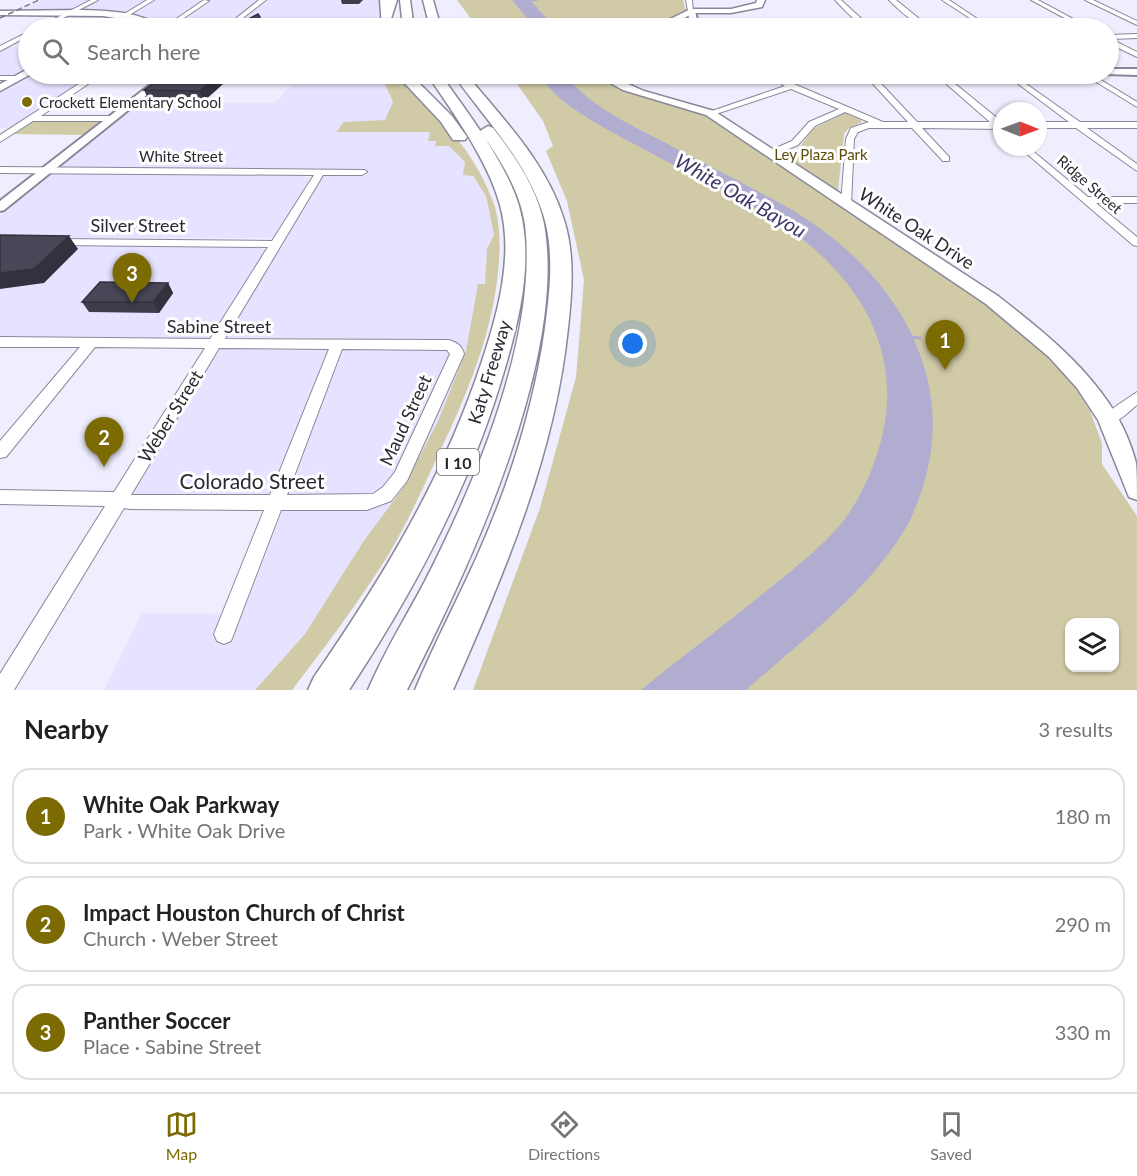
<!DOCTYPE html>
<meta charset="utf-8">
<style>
body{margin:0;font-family:Lato,sans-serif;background:#f6f6f6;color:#202124}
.controls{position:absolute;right:18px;bottom:18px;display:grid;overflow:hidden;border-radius:12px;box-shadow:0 2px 4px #0004}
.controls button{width:54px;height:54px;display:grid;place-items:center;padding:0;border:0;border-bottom:2px solid #e0e0e0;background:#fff;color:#202124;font:30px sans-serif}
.compass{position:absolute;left:993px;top:102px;width:54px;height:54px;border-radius:50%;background:#fff;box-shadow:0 2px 4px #0004;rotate:91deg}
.you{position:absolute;left:633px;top:344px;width:21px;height:21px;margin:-15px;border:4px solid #fff;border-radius:50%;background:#1a73e8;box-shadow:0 0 0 9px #1a73e833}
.badge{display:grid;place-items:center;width:39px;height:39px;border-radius:50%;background:#7c6a02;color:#fff;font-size:20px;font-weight:700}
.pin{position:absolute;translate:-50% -50px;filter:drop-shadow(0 2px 3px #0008)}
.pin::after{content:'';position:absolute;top:32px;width:21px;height:18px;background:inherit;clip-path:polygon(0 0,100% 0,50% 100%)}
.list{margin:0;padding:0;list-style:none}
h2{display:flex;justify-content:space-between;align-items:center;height:78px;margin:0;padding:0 24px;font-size:26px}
h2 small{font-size:20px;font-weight:400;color:#757577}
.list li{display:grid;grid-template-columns:39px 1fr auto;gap:18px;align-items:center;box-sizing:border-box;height:96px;margin:0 12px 12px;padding:0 12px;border:2px solid #e0e0e0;border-radius:18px}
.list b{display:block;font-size:22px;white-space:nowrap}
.list p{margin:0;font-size:20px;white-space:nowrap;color:#757577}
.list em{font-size:20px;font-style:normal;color:#757577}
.icon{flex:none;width:33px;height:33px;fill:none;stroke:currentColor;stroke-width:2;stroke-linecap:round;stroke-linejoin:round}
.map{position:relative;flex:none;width:1137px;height:690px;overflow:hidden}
.search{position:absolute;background:#fff;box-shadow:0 2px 4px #0004;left:18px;right:18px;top:18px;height:66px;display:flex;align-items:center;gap:15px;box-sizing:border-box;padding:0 21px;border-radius:33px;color:#757577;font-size:22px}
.sheet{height:402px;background:#fff}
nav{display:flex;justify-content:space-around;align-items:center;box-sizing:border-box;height:84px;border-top:2px solid #e0e0e0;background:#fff;font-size:16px;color:#757577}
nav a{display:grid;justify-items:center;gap:3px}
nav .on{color:#7c6a02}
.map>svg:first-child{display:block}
.built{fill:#e5e3ff}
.green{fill:#d1caa7;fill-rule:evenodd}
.water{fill:#b0add1}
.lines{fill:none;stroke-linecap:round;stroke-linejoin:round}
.stream-far1{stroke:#b0add1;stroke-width:1.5}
.stream{stroke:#b0add1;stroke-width:3}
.minor-casing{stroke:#89889a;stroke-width:2}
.tertiary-casing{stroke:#89889a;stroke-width:4}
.secondary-casing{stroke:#89889a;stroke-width:3}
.motorway-casing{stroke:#89889a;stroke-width:3}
.minor{fill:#fff;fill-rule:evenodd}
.tertiary{fill:#fff;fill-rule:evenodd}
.secondary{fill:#fff;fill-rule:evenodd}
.motorway{fill:#fff;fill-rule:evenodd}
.rail{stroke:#797884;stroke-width:1.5;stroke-dasharray:6 3;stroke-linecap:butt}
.wall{fill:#3e3d4c}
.shaded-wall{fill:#32323e}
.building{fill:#484758;stroke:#32323e;stroke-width:1.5}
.poi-dot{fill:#7c6a02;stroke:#fefefe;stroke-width:2}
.labels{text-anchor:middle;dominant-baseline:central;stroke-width:6;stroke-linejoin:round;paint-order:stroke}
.far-poi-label{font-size:15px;fill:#2a2931;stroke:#fefefe;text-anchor:start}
.far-park-label{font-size:15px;fill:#5a4d0b;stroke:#fefefe}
.far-street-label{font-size:15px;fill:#2a2931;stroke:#fefefe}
.shield{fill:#fefefe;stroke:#6a696e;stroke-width:1.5}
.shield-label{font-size:16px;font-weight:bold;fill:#2a2931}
.street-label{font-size:18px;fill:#2a2931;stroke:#fefefe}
.water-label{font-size:20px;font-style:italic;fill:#3d3667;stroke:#fefefe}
.near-street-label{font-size:21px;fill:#2a2931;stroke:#fefefe}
</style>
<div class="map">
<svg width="1137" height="690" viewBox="0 0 1137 690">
<rect width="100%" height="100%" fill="#efeeff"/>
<path class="built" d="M41 0H147L123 14 16 12Z
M152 0H381L382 28H156L126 15Z
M71 15 103 16 115 17 98 28H44Z
M9 47H28V69L16 76H0V51Z
M28 72V74H97L14 128H0V89Z
M301 74H391L437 141 435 146H449L465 162V168L486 196 494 235 487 249 485 284 478 285 466 351 438 421 403 488 363 542 305 634 255 690H104L142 613 243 614 288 496 126 494 218 348 465 350 459 344 450 341 223 339 325 170 59 168 135 103H275Z
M53 173 299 174 310 179 275 236 269 238H0V215Z
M0 244 259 247 267 250 210 341 0 339Z"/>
<path class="green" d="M457 0H683L686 12 664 22 636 28H478Z
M365 74H396C438 116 475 149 495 207 500 225 500 244 499 261 494 334 465 399 434 464 420 495 405 527 387 557 358 603 325 647 292 690H255L305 634 363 542 403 488 438 421 466 351 478 284H485L487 249 494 235 486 196 473 176 463 175 465 162 449 146H435L436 141H428L430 132H336L344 122 385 120 393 102 385 84 365 82 368 77Z
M510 74H605L608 78 712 117 807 184 1000 312 1048 353 1075 387 1090 411 1102 443V464L1137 516V690H473L540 508 576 377 584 280 567 201 546 151 553 146 543 121ZM1070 622H1114V668H1070Z
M845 113 861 120 862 122 848 129 844 134 838 191 784 155 799 148 813 129Z
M31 120H107L87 135 11 134Z"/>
<path class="water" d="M512 0H530L555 28H535Z
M542 74H564C589 105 625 122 660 140 698 161 738 180 776 201 877 254 957 357 926 476 921 495 913 517 902 534 863 596 800 642 746 690H641C683 656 727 623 769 589 793 569 820 549 840 525 856 506 868 481 876 457 913 351 854 266 764 213 722 189 678 168 636 145 604 128 565 108 543 81L545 80Z"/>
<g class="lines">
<path class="stream-far1" d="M528 1 538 0"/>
<path class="stream" d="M910 337 920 338"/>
<defs>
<path id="minor" d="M91 0H98L44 28H37Z
M147 0H154L126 17 121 16Z
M204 0 209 1 169 28H163Z
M259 0H266L230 28H224Z
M686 0H692L693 12 688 11Z
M835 0H841L865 22 877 28C861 30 846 11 835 0Z
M889 0H896L922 21 937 28C920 30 901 12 889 0Z
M942 0H949L991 28H985Z
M1031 0H1038L1090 28H1083Z
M1085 0H1093L1137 21V25Z
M355 23 358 25 355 28H349Z
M28 32V36L0 51V46Z
M1137 34V38L1111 39 1137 52V57L1108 43V35Z
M94 74H101L100 76H163L167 78 163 80H94L41 116H112L115 117V121H33L0 142V135Z
M765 74H774L794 84 883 122H908L864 74H872L917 122H990L935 74H943L1002 122V129L922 128 949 157V161H943L912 128H869L858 132 854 139 851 204 846 207 841 204 846 139 851 128 869 122 845 112 815 126 798 145 772 156 767 153 769 151 792 141 809 122 839 109 791 89 713 115 706 113 785 86Z
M1005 74H1012L1080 122H1137V128H1087L1137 164V171L1076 128H1038V122H1069Z
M1083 74H1091L1137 102V107Z
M0 76H18L22 78 18 80H0Z
M1019 147H1028L1088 197H1137V203H1096L1137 237V246L1133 245Z
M0 167 365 170 367 172 362 175H323L225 339 449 340C457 343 462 345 464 354L407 481 391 501 367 510H281L231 641 224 644 217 641 214 634 264 510 130 509 124 508 14 690H0V674L105 506 0 504V490L114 492 205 348 95 347 6 457 0 458V441L80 347H0V337L210 339 268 247 56 245 50 242 56 239 272 241 314 175 0 173ZM219 348 329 349 270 495H131ZM342 349 447 350 450 354 395 472 383 487 373 494 287 495Z
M1137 392V405C1128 412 1115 427 1103 423L1100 419 1103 415Z"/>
<path id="tertiary" d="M691 9 695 11 699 28H692L687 11Z
M1108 69H1137V75L1105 74H1108Z
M164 74H173L4 210 0 211V201Z"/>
<path id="secondary" d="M380 0H388L390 28H382Z
M757 0H765L762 7 731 13H693L674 24 654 28H641L668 20 691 9H731L756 3Z
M82 10C108 11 141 11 162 28H152L139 22 103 16 0 15V11Z
M28 69V74H31L0 91V84Z
M603 74H613L619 80 644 91 714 111 998 296C1054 340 1118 390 1136 463 1137 474 1137 488 1137 500L1129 497 1098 420 1077 388 1049 357 986 304 706 115 623 90 612 84Z"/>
<path id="motorway" d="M387 0H397L390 22 385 25 380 22Z
M400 0H410L414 28H403Z
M423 0H433L441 28H430Z
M396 74H410L452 116 467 137 465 140H453L441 122Z
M427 74H440C466 110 507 164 519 206 534 259 520 317 505 368 472 483 415 590 349 690H308L314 677C383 577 444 477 482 361 498 313 514 255 500 205 488 160 453 113 427 74Z
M453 74H466C503 119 547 163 564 220 575 254 572 293 568 328 555 456 504 573 453 690H415C434 644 458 599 478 554 510 482 534 406 545 328 550 290 555 248 542 211 524 158 485 119 453 74Z
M488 126 493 128C515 156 537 188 544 224 568 358 468 571 407 690H368C384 652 406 617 425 581 475 483 538 337 525 225 520 190 500 159 480 131Z"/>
</defs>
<use href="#minor" class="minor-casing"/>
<use href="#tertiary" class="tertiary-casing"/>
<use href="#secondary" class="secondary-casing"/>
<use href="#motorway" class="motorway-casing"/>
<use href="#minor" class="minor"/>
<use href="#tertiary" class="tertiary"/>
<use href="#secondary" class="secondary"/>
<use href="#motorway" class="motorway"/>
<path class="rail" d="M0 18 39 0"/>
</g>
<path class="wall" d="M341 0H363L359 4H342Z
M234 74 204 101H149L144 90Z
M168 283 173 293 159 313 89 312 82 302Z"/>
<path class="shaded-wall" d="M260 17 263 26 260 28H247Z
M214 21 215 26 212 28H203Z
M219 74H234L204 101 200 91Z
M69 236 78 249 44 283 0 289V273Z
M168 283 173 293 159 313 153 302Z"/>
<path class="building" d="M258 14 260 17 247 28H231Z
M189 21H214L203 28H178Z
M166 74H219L200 91 144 90Z
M0 235 69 236 34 269 0 273Z
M100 282 168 283 153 302H82Z"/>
<circle class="poi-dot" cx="27" cy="102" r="6"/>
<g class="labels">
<g class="far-poi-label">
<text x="39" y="102">Crockett Elementary School</text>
</g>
<g class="far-park-label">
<text x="821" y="154">Ley Plaza Park</text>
</g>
<g class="far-street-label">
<text x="181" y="156">White Street</text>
<text transform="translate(1090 184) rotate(41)">Ridge Street</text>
</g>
<rect class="shield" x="437" y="449" width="42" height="26" rx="4.5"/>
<g class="shield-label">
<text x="458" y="462">I 10</text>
</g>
<g class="street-label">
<text x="138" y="225">Silver Street</text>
<text transform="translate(917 228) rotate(33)">White Oak Drive</text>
<text x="219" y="326">Sabine Street</text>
<text transform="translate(489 372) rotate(-73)">Katy Freeway</text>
<text transform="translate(170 416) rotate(-58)">Weber Street</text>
<text transform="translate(405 420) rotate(-65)">Maud Street</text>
</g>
<g class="water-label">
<text transform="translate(741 195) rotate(30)">White Oak Bayou</text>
</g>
<g class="near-street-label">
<text x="252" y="480">Colorado Street</text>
</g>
</g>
</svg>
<div class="controls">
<button><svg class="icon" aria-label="layers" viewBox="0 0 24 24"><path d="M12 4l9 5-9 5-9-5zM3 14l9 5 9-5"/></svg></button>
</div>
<svg class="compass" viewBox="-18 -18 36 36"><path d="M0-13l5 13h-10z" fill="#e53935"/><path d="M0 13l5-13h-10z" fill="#757577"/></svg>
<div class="you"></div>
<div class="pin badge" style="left:945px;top:370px">1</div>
<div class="pin badge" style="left:104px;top:467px">2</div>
<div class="pin badge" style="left:132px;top:303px">3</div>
<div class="search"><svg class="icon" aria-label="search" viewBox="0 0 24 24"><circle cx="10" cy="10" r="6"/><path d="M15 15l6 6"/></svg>Search here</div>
</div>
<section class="sheet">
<h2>Nearby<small>3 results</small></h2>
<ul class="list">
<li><span class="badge">1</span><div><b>White Oak Parkway</b><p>Park · White Oak Drive</p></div><em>180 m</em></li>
<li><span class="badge">2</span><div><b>Impact Houston Church of Christ</b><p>Church · Weber Street</p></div><em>290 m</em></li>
<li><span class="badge">3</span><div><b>Panther Soccer</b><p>Place · Sabine Street</p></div><em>330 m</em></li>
</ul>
</section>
<nav>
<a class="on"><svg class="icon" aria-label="map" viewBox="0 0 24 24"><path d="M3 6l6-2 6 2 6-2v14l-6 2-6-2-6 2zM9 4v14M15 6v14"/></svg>Map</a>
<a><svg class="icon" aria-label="directions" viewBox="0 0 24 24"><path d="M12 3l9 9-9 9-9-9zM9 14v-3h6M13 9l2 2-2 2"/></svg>Directions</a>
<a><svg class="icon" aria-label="saved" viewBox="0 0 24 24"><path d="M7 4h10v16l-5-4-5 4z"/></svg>Saved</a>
</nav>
